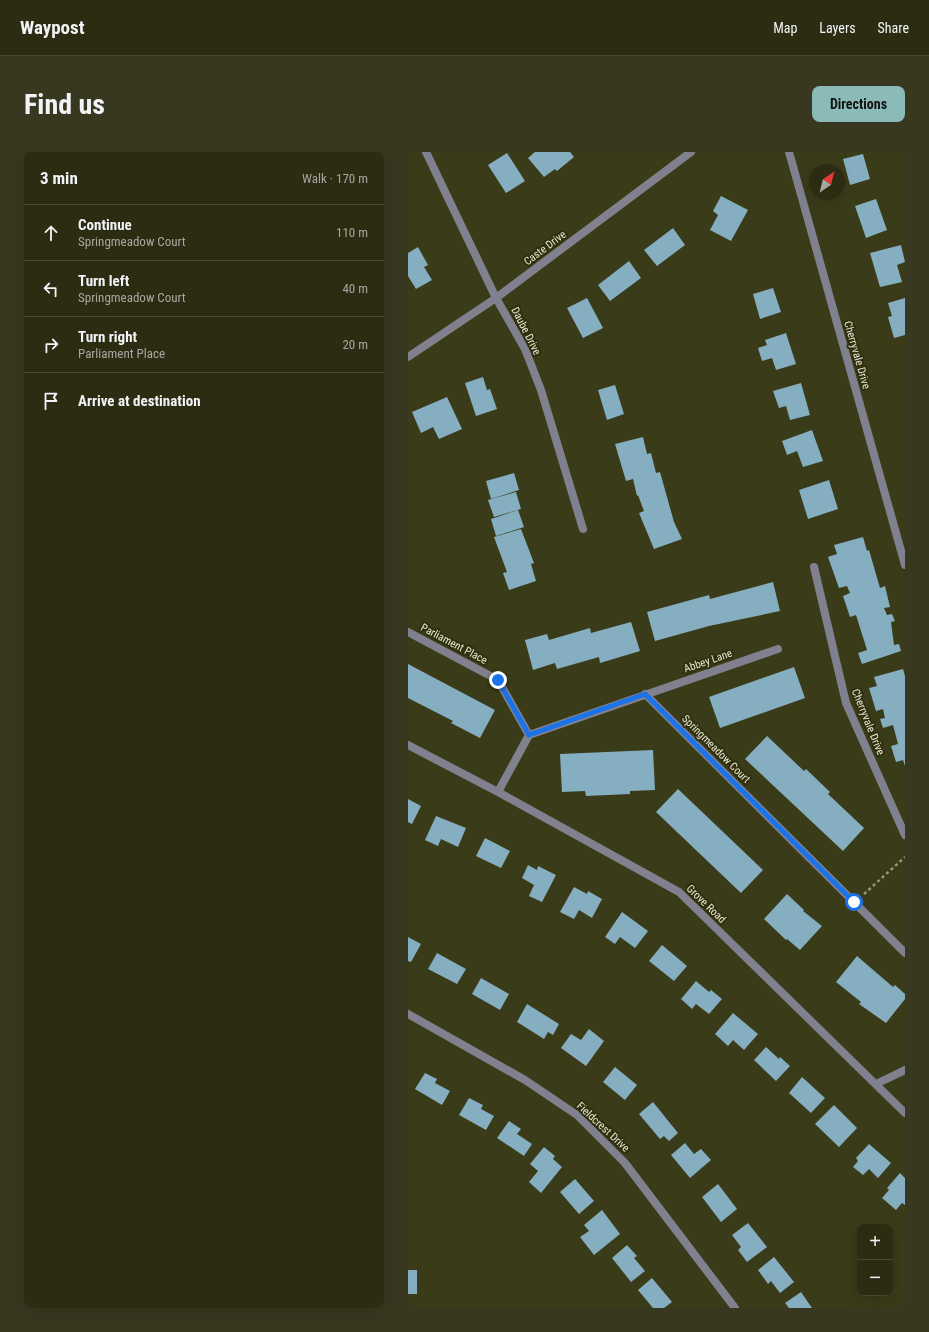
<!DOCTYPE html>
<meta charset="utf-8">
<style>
body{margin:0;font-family:"Roboto Condensed",sans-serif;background:#383821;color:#f1f3f6}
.controls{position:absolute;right:12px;bottom:12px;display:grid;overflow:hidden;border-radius:8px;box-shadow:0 4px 16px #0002}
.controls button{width:36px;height:36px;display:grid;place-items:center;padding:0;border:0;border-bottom:1px solid #484833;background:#2c2c13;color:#f1f3f6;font:20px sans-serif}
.compass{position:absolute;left:401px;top:12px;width:36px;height:36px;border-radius:50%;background:#2c2c13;box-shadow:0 4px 16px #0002;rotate:35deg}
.stop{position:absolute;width:12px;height:12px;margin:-9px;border:3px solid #1a73e8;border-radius:50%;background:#fff}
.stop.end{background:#1a73e8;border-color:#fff;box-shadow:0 1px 4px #0008}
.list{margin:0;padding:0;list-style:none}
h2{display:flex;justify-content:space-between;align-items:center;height:52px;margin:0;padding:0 16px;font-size:17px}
h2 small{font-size:13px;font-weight:400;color:#a6a7a0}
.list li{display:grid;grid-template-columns:26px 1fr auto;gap:12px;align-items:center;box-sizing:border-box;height:56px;padding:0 16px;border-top:1px solid #484833}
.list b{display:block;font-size:15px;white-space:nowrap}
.list p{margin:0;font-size:13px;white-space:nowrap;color:#a6a7a0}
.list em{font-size:13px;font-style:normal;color:#a6a7a0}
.icon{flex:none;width:22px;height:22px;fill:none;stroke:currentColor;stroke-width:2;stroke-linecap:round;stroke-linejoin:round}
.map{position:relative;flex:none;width:497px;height:1156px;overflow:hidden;border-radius:8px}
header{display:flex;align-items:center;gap:24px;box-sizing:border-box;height:56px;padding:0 20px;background:#2c2c13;border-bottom:1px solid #484833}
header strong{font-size:19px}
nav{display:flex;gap:22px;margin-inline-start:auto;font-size:14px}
.intro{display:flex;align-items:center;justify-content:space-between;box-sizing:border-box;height:96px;padding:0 24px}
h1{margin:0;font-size:28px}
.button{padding:10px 18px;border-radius:8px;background:#8bbbb9;color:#111;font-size:14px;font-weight:700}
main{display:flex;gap:24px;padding:0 24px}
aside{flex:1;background:#2c2c13;border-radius:8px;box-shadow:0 4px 16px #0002}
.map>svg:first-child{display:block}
.building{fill:#86aec1}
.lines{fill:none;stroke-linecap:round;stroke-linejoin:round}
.path{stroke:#96977d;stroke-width:2.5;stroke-dasharray:3 3;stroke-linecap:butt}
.service{stroke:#81808f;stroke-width:8}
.minor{stroke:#81808f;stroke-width:8}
.route{stroke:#1a73e8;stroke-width:5}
.labels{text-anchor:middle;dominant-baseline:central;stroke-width:4;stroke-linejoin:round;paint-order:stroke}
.street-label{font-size:11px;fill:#e6e7d4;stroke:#30300e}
</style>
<header>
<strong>Waypost</strong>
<nav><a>Map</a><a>Layers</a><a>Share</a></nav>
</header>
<div class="intro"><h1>Find us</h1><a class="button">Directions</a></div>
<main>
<aside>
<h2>3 min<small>Walk · 170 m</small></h2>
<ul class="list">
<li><svg class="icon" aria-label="ahead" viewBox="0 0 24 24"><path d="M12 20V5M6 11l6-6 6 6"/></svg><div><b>Continue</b><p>Springmeadow Court</p></div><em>110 m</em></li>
<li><svg class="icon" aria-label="left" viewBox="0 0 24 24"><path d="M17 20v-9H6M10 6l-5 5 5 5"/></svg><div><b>Turn left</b><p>Springmeadow Court</p></div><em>40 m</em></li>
<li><svg class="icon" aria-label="right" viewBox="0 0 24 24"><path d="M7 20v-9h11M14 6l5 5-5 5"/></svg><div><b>Turn right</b><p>Parliament Place</p></div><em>20 m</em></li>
<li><svg class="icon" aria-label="arrive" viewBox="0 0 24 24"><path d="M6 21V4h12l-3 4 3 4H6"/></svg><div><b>Arrive at destination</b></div></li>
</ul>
</aside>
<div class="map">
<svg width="497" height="1156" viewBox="0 0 497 1156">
<rect width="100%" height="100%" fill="#3a3b19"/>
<path class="building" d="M127 0H162L166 5 149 19 147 17 136 25 120 6Z
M99 1 117 29 98 41 80 13Z
M455 2 462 27 442 33 435 7Z
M313 44 340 58 323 89 302 78 310 63 305 59Z
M468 47 479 78 458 86 447 54Z
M265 76 277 93 249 114 236 98Z
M493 93 497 110 489 113 494 130 472 135 462 101Z
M10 95 20 113 16 115 24 128 8 137 0 124V101Z
M221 109 233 126 202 149 190 133Z
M365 136 373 160 352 167 345 142Z
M179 146 195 176 175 186 159 156Z
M497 146V183L486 186 480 165 484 164 480 151Z
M378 181 388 212 368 218 364 206 354 209 350 196 359 193 357 188Z
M75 225 79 238 82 237 89 257 68 264 57 231Z
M393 231 402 263 382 268 378 254 371 256 365 239Z
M207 233 216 262 199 268 190 238Z
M39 245 54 277 31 287 25 275 13 281 4 260Z
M404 278 415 309 395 315 389 299 379 303 374 289Z
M235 285 239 302 243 301 248 321 252 320 266 370 274 387 246 397 231 361 236 359 230 343 229 344 225 327 218 329 207 292Z
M106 321 111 338 83 347 78 329Z
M421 328 430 357 400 367 391 338Z
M108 340 113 357 86 365 80 348Z
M110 358 116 375 88 384 83 367Z
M113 377 126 411 123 412 128 429 101 438 95 421 99 420 86 385Z
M455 385 459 399 461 398 472 436 477 434 482 455 476 456 479 463 484 462 487 469 483 470 486 493 491 492 493 499 454 512 450 501 459 498 448 463 442 465 435 444 442 441 439 434 431 436 420 405 429 402 426 393Z
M365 430 372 459 301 474 247 489 239 460 301 443 302 447Z
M223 470 232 499 192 511 191 505 149 517 147 511 125 518 117 488 139 482 141 488 182 476 183 481Z
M0 512 87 558 72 586 43 571 45 569 0 546Z
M386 515 397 546 312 576 301 545Z
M495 517 497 524V614L495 608 488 610 483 594 490 592 485 573 475 576 472 567 477 566 475 557 468 559 461 536 469 534 466 525Z
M359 584 396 619 398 617 422 640 420 642 456 676 435 699 337 607Z
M245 598 247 638 222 639V642L178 644 177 639 154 640 152 602Z
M270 637 355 718 333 741 248 660Z
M0 647 13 654 4 672 0 670Z
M28 664 58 676 50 695 33 687 30 694 17 688Z
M77 686 102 699 93 716 68 704Z
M120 713 129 718 130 714 148 723 134 750 121 744 126 733 114 726Z
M166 735 179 742 180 739 194 747 184 766 171 758 166 767 152 760Z
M379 742 396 758 395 759 414 774 392 798 379 787 378 788 356 767Z
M214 760 240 779 227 796 212 785 207 792 197 785Z
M0 785 13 792 3 810 0 809Z
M254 793 279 814 266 829 241 809Z
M29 801 58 817 49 832 20 817Z
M449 804 485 835 487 833 497 842V847L478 871 451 852 453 850 428 830Z
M73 826 101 842 92 858 64 842Z
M288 829 301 840 303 838 314 847 301 862 288 852 284 857 273 847Z
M119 852 151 872 145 883 140 880 136 887 109 870Z
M325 861 350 882 336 898 325 888 320 894 307 882Z
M181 877 196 889 178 914 153 896 163 882 173 888Z
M358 895 371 907 372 905 382 914 368 929 346 908Z
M207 915 229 933 217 948 195 930Z
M17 921 29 927 27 931 42 939 34 953 7 937Z
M394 925 417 946 403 961 381 941Z
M61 946 75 953 73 957 86 964 78 978 51 963Z
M245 950 270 981 261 989 256 984 252 987 231 962Z
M426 953 449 976 431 995 407 972Z
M101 969 113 977 109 982 124 992 116 1004 89 986Z
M277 991 286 1002 293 997 303 1008 282 1026 263 1003Z
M461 992 483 1011 470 1026 461 1017 455 1023 445 1015 450 1009 448 1006Z
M136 995 147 1004 145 1007 154 1015 133 1041 121 1030 130 1019 122 1012Z
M492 1021 497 1026V1053L494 1051 488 1058 474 1046 481 1038 479 1036Z
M167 1027 186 1049 171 1062 152 1040Z
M310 1032 329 1057 313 1070 294 1045Z
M194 1058 212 1082 186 1103 172 1085 181 1079 176 1073Z
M340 1071 359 1095 339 1110 330 1098 333 1095 324 1083Z
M219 1093 229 1104 226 1106 237 1119 223 1130 204 1106Z
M366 1105 386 1130 372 1141 363 1129 360 1132 350 1118Z
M0 1118H9V1142H0Z
M244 1126 264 1150 256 1156H245L230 1138Z
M393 1140 404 1156H381L377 1151Z"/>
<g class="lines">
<path class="path" d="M456 742 497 705"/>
<path class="service" d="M406 415 438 551 497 683"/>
<path class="minor" d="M18 0 88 146 117 197 133 238 175 377
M381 0 497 413
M0 205 88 146 283 0
M0 480 90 528 121 583
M237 542 497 801
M0 593 90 640 271 740 497 961
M90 640 121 583 370 497
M0 862 117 928 169 963 217 1011 327 1156
M468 932 497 918"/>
</g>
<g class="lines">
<path class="route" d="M90 528 121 583 237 542 446 750"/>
</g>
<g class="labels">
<g class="street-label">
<text transform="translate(137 96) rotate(-37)">Caste Drive</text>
<text transform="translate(118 179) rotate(63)">Daube Drive</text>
<text transform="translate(449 203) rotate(74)">Cherryvale Drive</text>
<text transform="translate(46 492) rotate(28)">Parliament Place</text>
<text transform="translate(300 509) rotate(-19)">Abbey Lane</text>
<text transform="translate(460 570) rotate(68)">Cherryvale Drive</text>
<text transform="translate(308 597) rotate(45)">Springmeadow Court</text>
<text transform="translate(298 752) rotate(44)">Grove Road</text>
<text transform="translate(195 975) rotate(43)">Fieldcrest Drive</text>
</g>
</g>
</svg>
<div class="controls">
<button>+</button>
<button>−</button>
</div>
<svg class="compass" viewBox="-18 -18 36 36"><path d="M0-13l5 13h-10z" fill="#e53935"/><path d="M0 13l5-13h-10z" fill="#a6a7a0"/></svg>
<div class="stop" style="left:446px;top:750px"></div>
<div class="stop end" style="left:90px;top:528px"></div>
</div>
</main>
